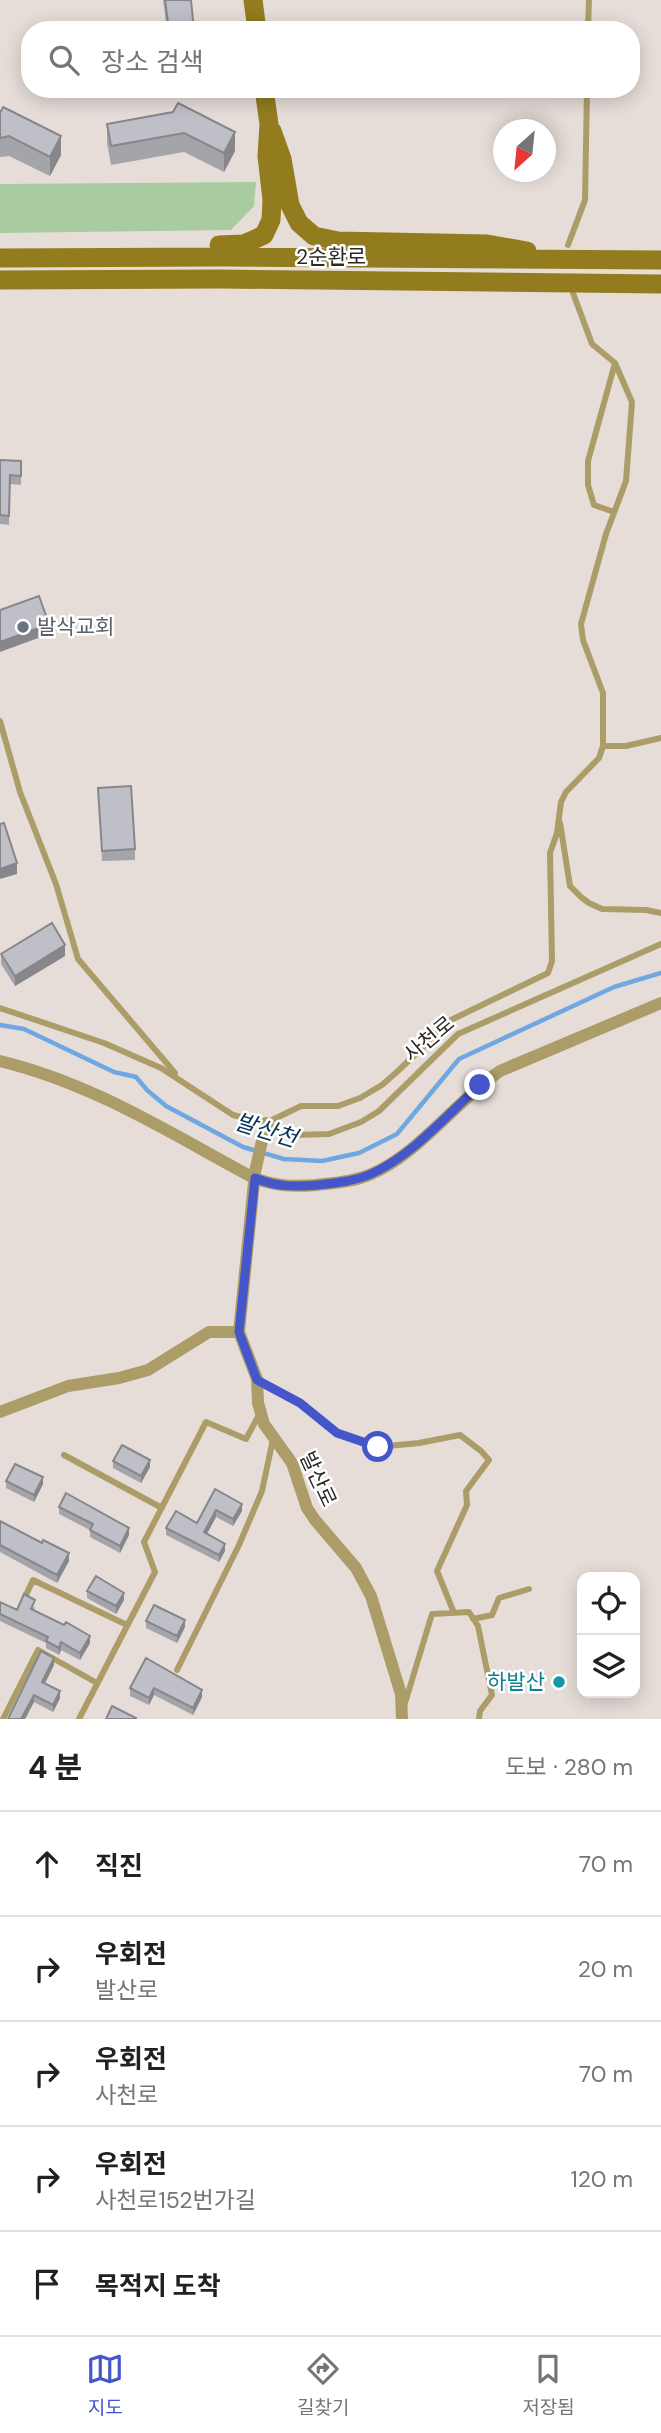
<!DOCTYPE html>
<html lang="ko">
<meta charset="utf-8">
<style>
body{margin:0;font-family:"DM Sans","Noto Sans KR",sans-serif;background:#f2f2f2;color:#202124}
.controls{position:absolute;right:21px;bottom:21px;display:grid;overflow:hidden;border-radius:14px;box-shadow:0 4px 18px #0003}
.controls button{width:63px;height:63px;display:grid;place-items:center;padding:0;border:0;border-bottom:2px solid #e0e0e0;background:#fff;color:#202124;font:35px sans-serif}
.compass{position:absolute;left:493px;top:119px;width:63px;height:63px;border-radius:50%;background:#fff;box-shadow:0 4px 18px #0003;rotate:207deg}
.stop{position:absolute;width:21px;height:21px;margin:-16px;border:5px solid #4456ca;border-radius:50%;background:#fff}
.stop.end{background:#4456ca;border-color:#fff;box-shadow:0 2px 7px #0008}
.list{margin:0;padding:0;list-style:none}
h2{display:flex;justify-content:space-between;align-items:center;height:91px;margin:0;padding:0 28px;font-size:30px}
h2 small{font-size:23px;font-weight:400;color:#757577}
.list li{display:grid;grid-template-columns:46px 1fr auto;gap:21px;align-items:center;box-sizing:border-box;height:105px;padding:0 28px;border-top:2px solid #e0e0e0}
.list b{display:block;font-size:26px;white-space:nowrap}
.list p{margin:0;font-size:23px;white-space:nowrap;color:#757577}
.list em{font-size:23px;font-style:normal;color:#757577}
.icon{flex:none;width:38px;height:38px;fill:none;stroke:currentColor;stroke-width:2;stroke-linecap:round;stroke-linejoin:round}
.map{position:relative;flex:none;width:661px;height:1719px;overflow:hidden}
.search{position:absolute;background:#fff;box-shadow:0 4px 18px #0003;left:21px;right:21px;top:21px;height:77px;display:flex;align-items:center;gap:18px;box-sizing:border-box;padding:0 24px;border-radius:28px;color:#757577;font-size:26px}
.sheet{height:616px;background:#fff}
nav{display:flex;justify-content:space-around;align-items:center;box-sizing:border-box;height:98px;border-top:2px solid #e0e0e0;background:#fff;font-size:19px;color:#757577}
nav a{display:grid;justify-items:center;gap:4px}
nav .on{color:#4456ca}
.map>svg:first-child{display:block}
.green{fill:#a8cc9f}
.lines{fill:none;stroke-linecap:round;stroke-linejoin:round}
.stream{stroke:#6ea7e1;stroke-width:4.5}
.lane{stroke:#ac9d68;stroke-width:6}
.street{stroke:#ac9d68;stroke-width:12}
.secondary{stroke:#937c1d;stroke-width:19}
.wall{fill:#a4a4ab}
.shaded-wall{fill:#86868b}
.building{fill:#bfbfc7;stroke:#86868b;stroke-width:2}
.route{stroke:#4456ca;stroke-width:9}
.worship-dot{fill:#6b7280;stroke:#fff;stroke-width:2.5}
.culture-dot{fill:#0f9aa8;stroke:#fff;stroke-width:2.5}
.labels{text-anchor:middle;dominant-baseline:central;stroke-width:5;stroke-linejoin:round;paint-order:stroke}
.street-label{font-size:21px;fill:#2c2927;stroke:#fff}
.worship-label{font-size:21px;fill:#5b616d;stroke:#fff;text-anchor:start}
.culture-label{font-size:21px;fill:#0d838f;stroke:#fff;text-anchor:end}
.water-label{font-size:23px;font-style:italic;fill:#063156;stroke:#fff}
</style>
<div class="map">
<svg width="661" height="1719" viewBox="0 0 661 1719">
<rect width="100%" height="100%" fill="#e6ddd8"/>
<path class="green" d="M256 182 254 206 231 230 0 233V184Z"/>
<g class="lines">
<path class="stream" d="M0 1025 24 1029 114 1072 136 1077 147 1090 166 1106 243 1147 284 1159 322 1161 359 1153 397 1134 459 1059 614 987 661 973"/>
<path class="lane" d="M588 30 589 0
M568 245 585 200 587 89
M614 512 594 505 588 485V461L615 363
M0 721 20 792 56 884 78 959 175 1073
M603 746H626L661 738
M560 823 570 886 581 897 589 903 602 909 646 910 661 913
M0 1008 104 1043 161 1068 233 1115 266 1123 283 1132 295 1135 329 1134 361 1122 379 1111 458 1034 661 944
M266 1123 301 1106H338L360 1098 382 1085 399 1070 451 1020 548 973 552 961 550 853 557 833 561 802 566 792 599 758 603 746V693L583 640 581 624 606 534 626 481 632 402 615 363 592 344 573 293
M257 1379 300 1403 337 1433 378 1447 419 1443 460 1435 481 1451 489 1460 466 1491 467 1505 437 1571 454 1613
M64 1455 162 1508
M26 1595 33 1580 127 1625
M473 1619 492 1615 499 1598 529 1589
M177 1670 239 1545 262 1491 273 1439
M405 1703 432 1614 469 1612 478 1626 492 1695 480 1711 479 1719
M3 1719 38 1650 97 1683
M79 1719 155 1572 144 1542 206 1422 246 1439 260 1413"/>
<path class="street" d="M0 1061C92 1083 170 1133 252 1177 273 1186 293 1187 316 1185 333 1183 352 1182 369 1175 417 1156 456 1101 500 1071L661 1003
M266 1123 255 1172 239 1332 257 1379 258 1403 264 1424 292 1463 307 1508 315 1520 356 1568 371 1596 401 1694 402 1719
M0 1412 68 1386 119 1378 148 1370 209 1332H239"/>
<path class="secondary" d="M253 0 257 30
M272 131 282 159 290 205 299 223 314 236 338 241 487 244 527 251
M219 245 244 244 264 235 271 220 272 200 267 156 269 124 264 89
M0 258 220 257 661 260
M0 280 221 279 661 284"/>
</g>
<path class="wall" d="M163 0H191L194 30H167Z
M174 89H199V90L175 93Z
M173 112 235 151 224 172 184 152 111 165 107 143V124Z
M0 113 61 155 50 176 9 156 0 157Z
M0 460 21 461V485L10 484 9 525 0 524Z
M98 788 135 849V860L102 861Z
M1 954 65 956 15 986 1 964Z
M113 1461 150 1467 141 1483 113 1468Z
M6 1481 43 1484 34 1502 6 1488Z
M215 1489 242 1511 233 1526 216 1517 207 1534 225 1551 219 1562 166 1535V1528L197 1523Z
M59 1507 129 1535 120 1553 90 1537V1530L59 1514Z
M0 1521 69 1561 57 1583 0 1552Z
M87 1591 124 1600 116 1614 87 1598Z
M0 1602 17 1610 35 1607 34 1610 90 1643 80 1660 61 1650 59 1655 46 1648V1643L0 1621Z
M146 1621 185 1627 177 1643 146 1628Z
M146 1658 202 1697 193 1715 154 1695 149 1705 130 1696V1688Z
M54 1665 45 1683 60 1698 53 1712 34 1702 25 1719H8Z"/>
<path class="shaded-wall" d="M235 132V151L224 172V153Z
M61 136V155L50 176V157Z
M49 624V634L0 652V642Z
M17 863V874L0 879V869Z
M65 945V956L15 986V976Z
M150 1460V1467L141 1483V1476Z
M43 1477V1484L34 1502V1495Z
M242 1504V1511L233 1526V1519Z
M216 1510V1517L204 1539V1532Z
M129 1528V1535L120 1553V1546Z
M225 1544V1551L219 1562V1555Z
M69 1553V1561L57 1583V1575Z
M124 1593V1600L116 1614V1606Z
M185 1620V1627L177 1643V1636Z
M90 1636V1643L80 1660V1653Z
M61 1642V1650L59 1655V1648Z
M54 1658V1665L42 1689V1682Z
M154 1688V1695L149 1705V1698Z
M202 1690V1697L193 1715V1708Z
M60 1691V1698L53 1712V1705Z
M34 1695V1702L25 1719H21Z"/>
<path class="building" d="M165 0H191L194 30H169Z
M178 103 235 132 224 153 184 133 111 146 107 124 173 112Z
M3 107 61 136 50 157 9 136 0 138V113Z
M0 460 21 461V476L10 475 9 516 0 515Z
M39 596 49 624 0 642V610Z
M131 786 135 849 102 851 98 788Z
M4 823 17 863 0 869V824Z
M52 923 65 945 15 976 1 954Z
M122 1445 150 1460 141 1476 113 1461Z
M15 1464 43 1477 34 1495 6 1481Z
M215 1489 242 1504 233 1519 216 1510 204 1532 225 1544 219 1555 166 1528 176 1511 197 1523Z
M66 1493 129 1528 120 1546 90 1530 93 1524 59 1507Z
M0 1521 42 1543 43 1540 69 1553 57 1575 0 1545Z
M96 1576 124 1593 116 1606 87 1591Z
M24 1594 35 1600 31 1609 64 1625 66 1622 90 1636 80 1653 61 1642 59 1648 46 1641 48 1637 0 1614V1602L17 1610Z
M154 1605 185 1620 177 1636 146 1621Z
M41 1651 54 1658 42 1682 60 1691 53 1705 34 1695 21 1719H8Z
M146 1658 202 1690 193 1708 154 1688 149 1698 130 1688Z
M112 1706 136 1718 135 1719H106Z"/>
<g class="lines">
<path class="route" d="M378 1447 337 1433 300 1403 257 1380 239 1332 255 1178C276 1187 296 1187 318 1185 336 1183 355 1181 371 1174 413 1155 446 1116 480 1085"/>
</g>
<circle class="worship-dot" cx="23" cy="627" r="7"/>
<circle class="culture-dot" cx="559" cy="1682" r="7"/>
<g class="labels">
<g class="street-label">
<text x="331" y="257">2순환로</text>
<text transform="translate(429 1039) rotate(-40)">사천로</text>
<text transform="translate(318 1479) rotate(65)">발산로</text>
</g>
<g class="worship-label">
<text x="37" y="627">발삭교회</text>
</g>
<g class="culture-label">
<text x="545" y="1682">하발산</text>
</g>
<g class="water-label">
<text transform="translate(266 1130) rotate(17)">발산천</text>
</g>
</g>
</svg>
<div class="controls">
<button><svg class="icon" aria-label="locate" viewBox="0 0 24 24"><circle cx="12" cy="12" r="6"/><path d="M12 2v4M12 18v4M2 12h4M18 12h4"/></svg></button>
<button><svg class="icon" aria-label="layers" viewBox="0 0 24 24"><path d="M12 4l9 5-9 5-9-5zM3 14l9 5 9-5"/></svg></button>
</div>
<svg class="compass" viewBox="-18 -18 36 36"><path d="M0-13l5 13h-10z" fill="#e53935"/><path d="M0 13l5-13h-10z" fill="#757577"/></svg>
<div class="stop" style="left:378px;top:1447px"></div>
<div class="stop end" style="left:480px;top:1085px"></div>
<div class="search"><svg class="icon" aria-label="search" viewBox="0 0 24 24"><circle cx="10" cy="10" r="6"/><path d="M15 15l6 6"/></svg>장소 검색</div>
</div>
<section class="sheet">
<h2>4 분<small>도보 · 280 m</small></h2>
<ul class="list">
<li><svg class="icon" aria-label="ahead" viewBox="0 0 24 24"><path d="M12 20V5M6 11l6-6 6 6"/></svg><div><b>직진</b></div><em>70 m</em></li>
<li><svg class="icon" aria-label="right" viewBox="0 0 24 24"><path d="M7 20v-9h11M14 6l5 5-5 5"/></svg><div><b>우회전</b><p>발산로</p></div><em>20 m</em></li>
<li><svg class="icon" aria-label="right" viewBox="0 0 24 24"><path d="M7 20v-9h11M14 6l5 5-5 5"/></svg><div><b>우회전</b><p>사천로</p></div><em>70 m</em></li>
<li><svg class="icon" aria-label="right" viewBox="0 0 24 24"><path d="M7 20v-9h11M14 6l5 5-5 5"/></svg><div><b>우회전</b><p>사천로152번가길</p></div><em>120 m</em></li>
<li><svg class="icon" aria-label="arrive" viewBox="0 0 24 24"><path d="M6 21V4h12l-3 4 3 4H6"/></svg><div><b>목적지 도착</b></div></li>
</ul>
</section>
<nav>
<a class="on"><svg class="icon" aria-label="map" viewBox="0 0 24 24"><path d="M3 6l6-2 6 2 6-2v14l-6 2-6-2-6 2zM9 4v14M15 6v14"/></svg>지도</a>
<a><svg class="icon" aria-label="directions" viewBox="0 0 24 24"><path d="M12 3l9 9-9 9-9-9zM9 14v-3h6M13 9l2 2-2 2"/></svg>길찾기</a>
<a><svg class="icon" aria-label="saved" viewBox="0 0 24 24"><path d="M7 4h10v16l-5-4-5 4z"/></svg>저장됨</a>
</nav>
